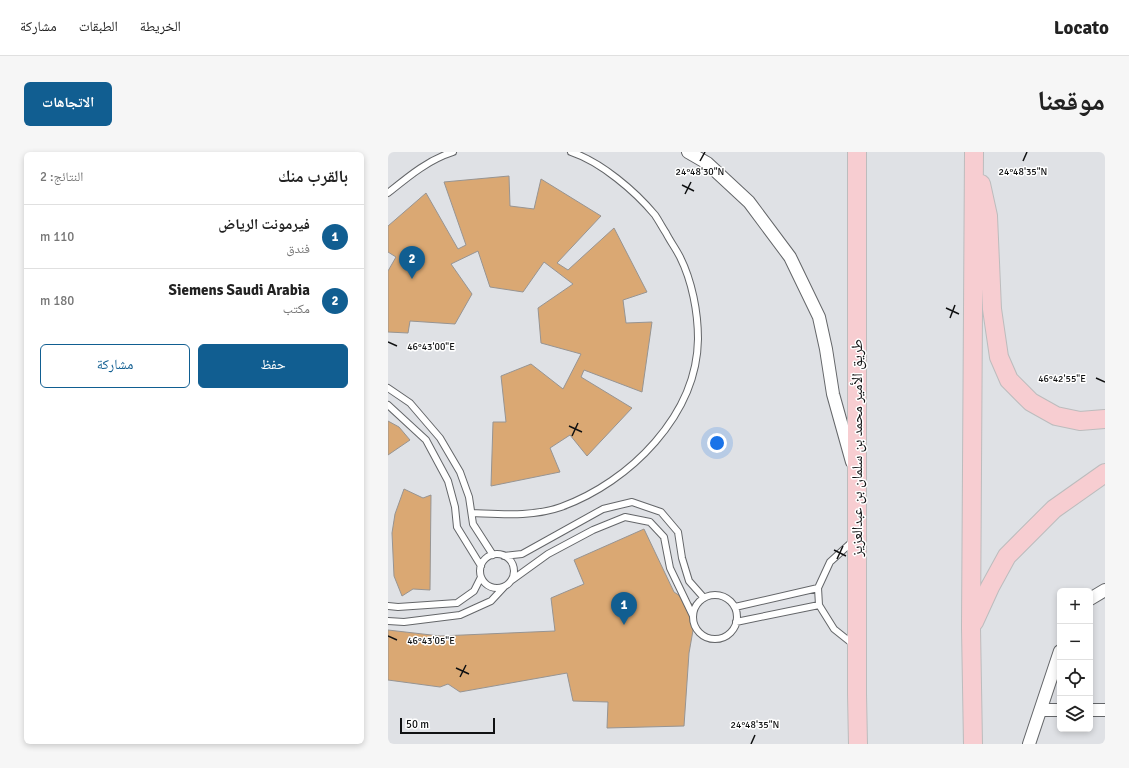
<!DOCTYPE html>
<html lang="ar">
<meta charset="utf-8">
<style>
body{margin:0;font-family:Signika,"Noto Naskh Arabic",sans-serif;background:#f6f6f6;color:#222;direction:rtl}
.controls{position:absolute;right:12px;bottom:12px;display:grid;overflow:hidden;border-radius:6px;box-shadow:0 2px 6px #0003}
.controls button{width:36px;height:36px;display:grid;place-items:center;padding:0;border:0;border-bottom:1px solid #e0e0e0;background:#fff;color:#222;font:20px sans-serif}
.scale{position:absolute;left:12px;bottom:10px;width:95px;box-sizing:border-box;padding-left:4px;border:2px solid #101112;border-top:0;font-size:11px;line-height:14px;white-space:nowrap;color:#101112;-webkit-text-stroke:3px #fff;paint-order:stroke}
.you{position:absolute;left:329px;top:291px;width:14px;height:14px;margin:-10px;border:3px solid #fff;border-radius:50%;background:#1a73e8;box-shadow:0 0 0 6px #1a73e833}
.badge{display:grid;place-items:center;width:26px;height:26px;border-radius:50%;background:#115e91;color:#fff;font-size:13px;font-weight:700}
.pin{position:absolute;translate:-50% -33px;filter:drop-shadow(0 1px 2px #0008)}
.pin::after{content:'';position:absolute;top:21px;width:14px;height:12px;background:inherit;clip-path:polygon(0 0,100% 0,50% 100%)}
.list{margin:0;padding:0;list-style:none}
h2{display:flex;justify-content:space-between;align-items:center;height:52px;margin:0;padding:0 16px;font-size:17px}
h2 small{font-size:13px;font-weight:400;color:#767676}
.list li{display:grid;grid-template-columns:26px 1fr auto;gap:12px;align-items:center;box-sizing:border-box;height:64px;padding:0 16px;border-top:1px solid #e0e0e0}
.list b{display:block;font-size:15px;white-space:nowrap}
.list p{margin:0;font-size:13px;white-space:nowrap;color:#767676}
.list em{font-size:13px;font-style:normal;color:#767676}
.actions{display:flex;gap:8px;padding:12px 16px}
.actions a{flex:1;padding:9px 0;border:1px solid #115e91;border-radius:6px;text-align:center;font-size:14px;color:#115e91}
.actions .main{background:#115e91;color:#fff}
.icon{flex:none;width:22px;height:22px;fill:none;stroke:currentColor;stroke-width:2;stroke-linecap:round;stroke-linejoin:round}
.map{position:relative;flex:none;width:717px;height:592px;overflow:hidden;direction:ltr;border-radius:6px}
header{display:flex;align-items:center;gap:24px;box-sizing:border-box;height:56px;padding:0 20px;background:#fff;border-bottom:1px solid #e0e0e0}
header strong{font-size:19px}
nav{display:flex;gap:22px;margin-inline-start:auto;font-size:14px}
.intro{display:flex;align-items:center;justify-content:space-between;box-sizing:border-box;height:96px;padding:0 24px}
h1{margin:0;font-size:28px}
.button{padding:10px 18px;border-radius:6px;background:#115e91;color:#fff;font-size:14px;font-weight:700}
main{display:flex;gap:24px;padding:0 24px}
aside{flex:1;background:#fff;border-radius:6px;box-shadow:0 2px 6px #0003}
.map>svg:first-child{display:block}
.building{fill:#daa873;stroke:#979492}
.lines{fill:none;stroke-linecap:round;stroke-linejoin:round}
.lane-casing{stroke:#646669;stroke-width:8}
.street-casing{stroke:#646669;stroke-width:14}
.primary-casing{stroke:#bcbcbd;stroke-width:20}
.lane{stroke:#fff;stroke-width:6}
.street{stroke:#fff;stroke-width:12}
.primary{stroke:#f7cdd1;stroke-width:18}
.ticks{fill:none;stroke:#101112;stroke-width:1.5}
.labels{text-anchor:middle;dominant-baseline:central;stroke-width:3;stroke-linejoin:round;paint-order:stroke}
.street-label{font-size:15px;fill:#101112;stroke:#fff}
.ticks-label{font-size:10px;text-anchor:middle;fill:#101112;stroke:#fff;stroke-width:3;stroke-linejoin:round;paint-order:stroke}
</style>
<header>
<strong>Locato</strong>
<nav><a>الخريطة</a><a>الطبقات</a><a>مشاركة</a></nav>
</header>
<div class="intro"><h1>موقعنا</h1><a class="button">الاتجاهات</a></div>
<main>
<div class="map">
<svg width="717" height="592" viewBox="0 0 717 592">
<rect width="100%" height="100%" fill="#dfe1e5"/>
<path class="building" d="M121 24 122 54 146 57 153 27 213 64 169 111 180 118 226 76 259 140 235 148 238 171 264 170 254 240 196 218 193 225 244 256 199 304 182 283 162 296 172 320 103 334 105 270H118L113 224 143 212 175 237 193 202 153 191 150 156 185 132 156 110 135 140 102 135 90 99 63 112 84 142 67 172 22 169 20 181 0 180V119L8 105 0 100V74L38 41 70 97 78 93 56 30Z
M0 269 11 275 22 288 0 303Z
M16 337 35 346 43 343 42 438 25 437 14 444 6 424 4 381 7 362Z
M256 377 286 440 304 452 307 467 301 501 296 574 219 576 220 550 185 549 179 521 72 540 60 532 52 535 0 528V478L52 484 167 479 163 446 196 432 186 408Z"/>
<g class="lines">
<defs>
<path id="lane" d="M0 41C21 24 40 8 65 0
M0 236 22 251 52 286 72 320 81 345 85 372 105 403
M0 253 38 288 60 329 67 355 69 375 93 414
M84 361C113 362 145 365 173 355 242 330 309 263 310 187 310 160 304 129 292 105 288 97 282 89 278 81 274 75 271 69 267 63 247 39 213 10 183 0
M465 389 442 410 430 436 431 453 446 477 466 493
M92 419a17 17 0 1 1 34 0a17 17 0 1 1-34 0Z
M116 404 134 402 215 357 244 350 273 360 290 380 294 406 301 429 316 446
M124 428 160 402 205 378 237 365 262 370 276 385 282 416 305 464
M305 465a22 22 0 1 1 44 0a22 22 0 1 1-44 0Z
M0 454 10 455 69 451 86 439 93 425
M347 455 430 436
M0 469 16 470 72 463 103 449 116 435
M348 470 431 453"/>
<path id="street" d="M300 0 319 11 361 50 402 105 431 165 438 197 445 242 464 310
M702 447 717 438
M653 558H672
M702 558H717
M641 592 672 499"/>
<path id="primary" d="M469 0V542L470 592
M593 32 600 64 604 157 611 205 621 228 643 250 668 264 692 269 717 267
M586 470 602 435 619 404 666 357 717 321
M585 592 583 476 586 0"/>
</defs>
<use href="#lane" class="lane-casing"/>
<use href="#street" class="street-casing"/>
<use href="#primary" class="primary-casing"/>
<use href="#lane" class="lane"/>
<use href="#street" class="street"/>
<use href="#primary" class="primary"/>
</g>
<path class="ticks" d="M312 9 317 0M635 9 639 0M294 33 306 39M297 42 303 30M558 156 571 162M562 166 567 153M0 190 9 194M708 226 717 230M181 274 194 280M184 284 190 271M446 398 458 404M449 407 455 394M0 484 9 488M68 516 81 522M72 525 78 513M363 592 367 583"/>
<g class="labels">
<g class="street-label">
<text transform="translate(469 296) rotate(-90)">طريق الأمير محمد بن سلمان بن عبدالعزيز</text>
</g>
</g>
<g class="ticks-label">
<text x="312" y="23">24°48'30"N</text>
<text x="635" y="23">24°48'35"N</text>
<text x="43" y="198">46°43'00"E</text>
<text x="674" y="230">46°42'55"E</text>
<text x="43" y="492">46°43'05"E</text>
<text x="367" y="576">24°48'35"N</text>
</g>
</svg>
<div class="controls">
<button>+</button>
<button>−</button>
<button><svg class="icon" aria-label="locate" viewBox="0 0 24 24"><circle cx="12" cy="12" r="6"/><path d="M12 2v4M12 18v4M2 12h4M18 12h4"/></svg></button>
<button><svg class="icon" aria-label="layers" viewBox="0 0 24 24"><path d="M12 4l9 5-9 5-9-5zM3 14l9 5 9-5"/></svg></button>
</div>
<div class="scale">50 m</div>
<div class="you"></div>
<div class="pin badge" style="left:236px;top:473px">1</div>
<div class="pin badge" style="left:24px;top:127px">2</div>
</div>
<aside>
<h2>بالقرب منك<small>النتائج: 2</small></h2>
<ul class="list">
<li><span class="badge">1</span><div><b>فيرمونت الرياض</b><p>فندق</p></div><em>110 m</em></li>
<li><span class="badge">2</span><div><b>Siemens Saudi Arabia</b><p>مكتب</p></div><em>180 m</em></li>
</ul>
<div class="actions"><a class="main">حفظ</a><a>مشاركة</a></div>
</aside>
</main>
